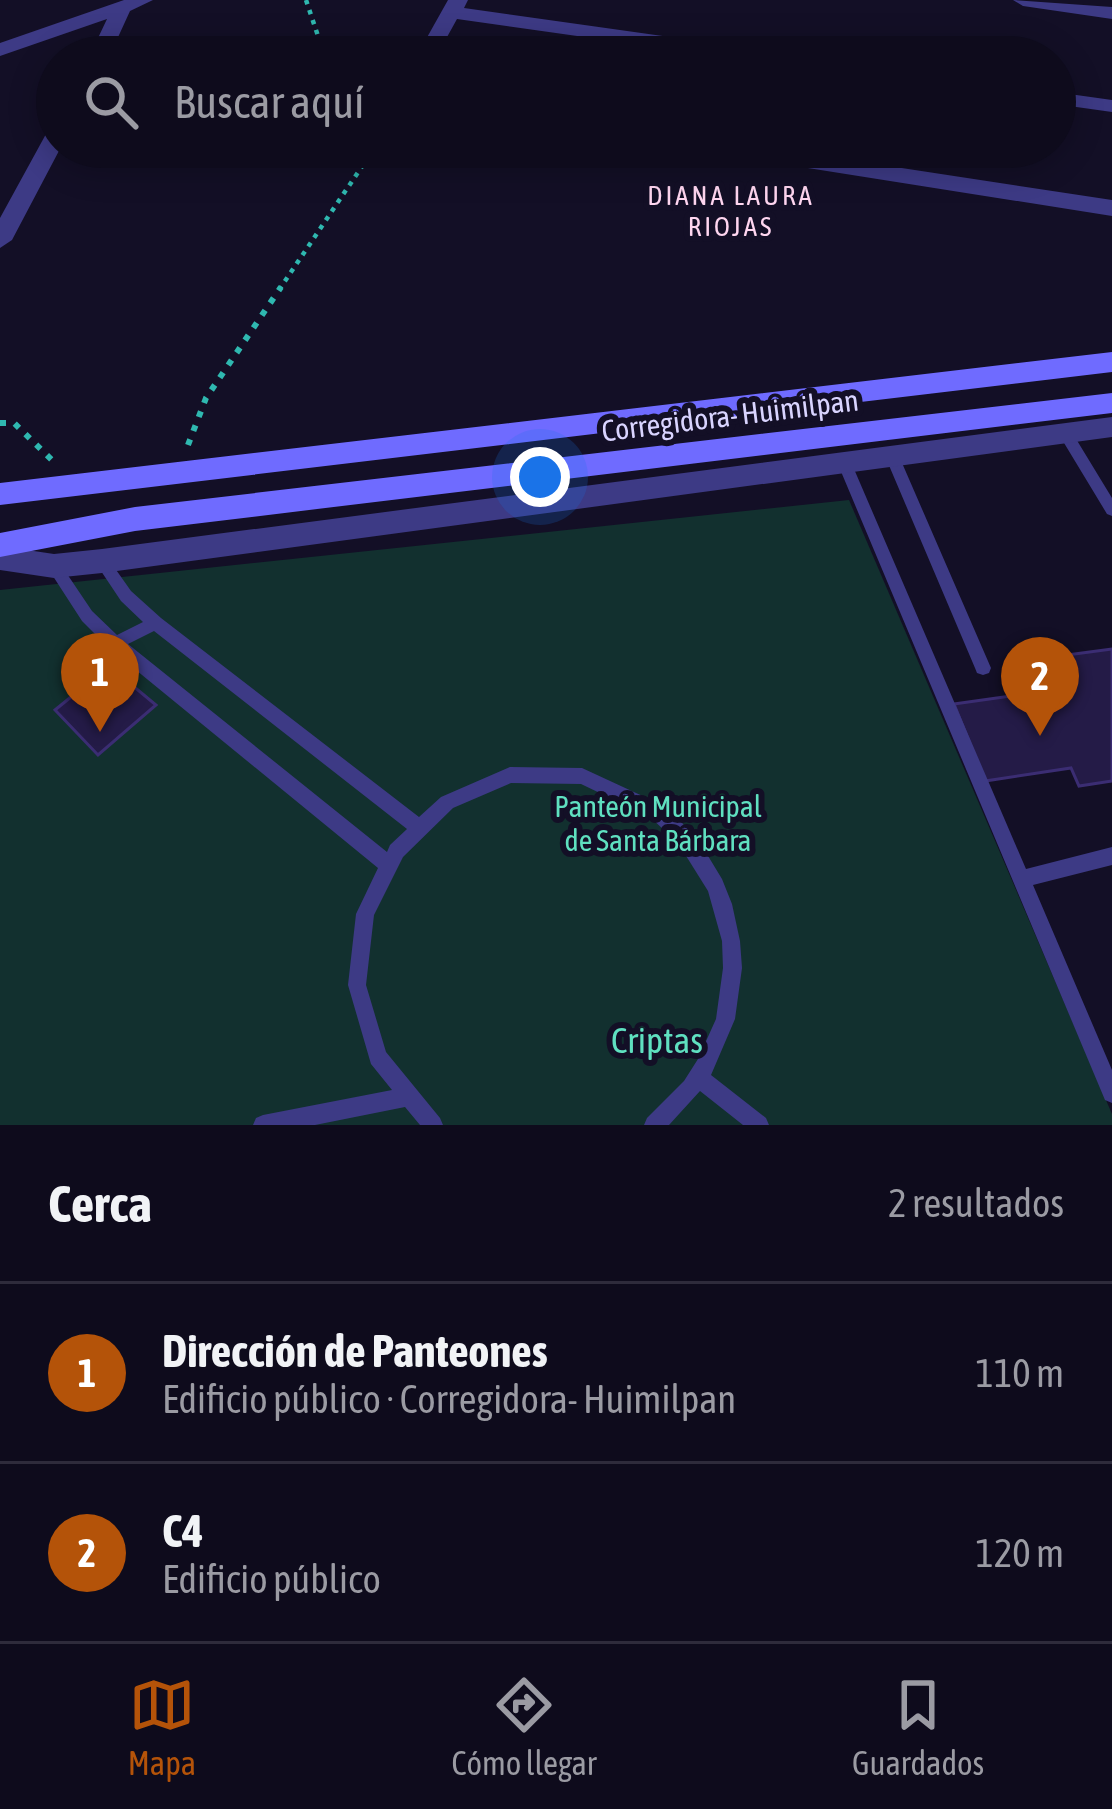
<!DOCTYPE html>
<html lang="es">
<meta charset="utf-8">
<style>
body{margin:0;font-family:"Asap Condensed",sans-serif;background:#171425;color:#f1f3f6}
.you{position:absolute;left:540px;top:477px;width:42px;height:42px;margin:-30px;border:9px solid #fff;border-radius:50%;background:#1a73e8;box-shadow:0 0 0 18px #1a73e833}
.badge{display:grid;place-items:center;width:78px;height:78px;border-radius:50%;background:#b45309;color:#fff;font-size:39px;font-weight:700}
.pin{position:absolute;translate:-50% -99px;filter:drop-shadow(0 3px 6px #0008)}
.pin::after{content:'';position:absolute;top:63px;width:42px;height:36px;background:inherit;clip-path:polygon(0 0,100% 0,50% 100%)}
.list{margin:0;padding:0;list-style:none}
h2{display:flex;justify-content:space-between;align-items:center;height:156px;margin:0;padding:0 48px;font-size:51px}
h2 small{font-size:39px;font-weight:400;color:#9b9ba3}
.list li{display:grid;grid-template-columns:78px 1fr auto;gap:36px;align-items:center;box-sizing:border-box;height:180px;padding:0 48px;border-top:3px solid #2e2b3b}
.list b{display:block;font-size:45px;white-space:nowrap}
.list p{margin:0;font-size:39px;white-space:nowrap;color:#9b9ba3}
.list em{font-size:39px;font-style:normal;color:#9b9ba3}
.icon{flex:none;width:66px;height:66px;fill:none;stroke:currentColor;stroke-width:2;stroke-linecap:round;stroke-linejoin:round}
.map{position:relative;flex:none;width:1112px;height:1125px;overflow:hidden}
.search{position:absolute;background:#0e0b1c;box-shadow:0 6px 30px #0003;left:36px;right:36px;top:36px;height:132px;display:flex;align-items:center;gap:30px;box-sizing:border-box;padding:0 42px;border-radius:66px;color:#9b9ba3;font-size:45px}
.sheet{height:516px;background:#0e0b1c}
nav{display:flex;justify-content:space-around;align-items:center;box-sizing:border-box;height:168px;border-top:3px solid #2e2b3b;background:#0e0b1c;font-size:33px;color:#9b9ba3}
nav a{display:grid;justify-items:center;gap:6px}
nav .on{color:#b45309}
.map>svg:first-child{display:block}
.green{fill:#12302f}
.building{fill:#241b47;stroke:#3b2d73;stroke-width:3}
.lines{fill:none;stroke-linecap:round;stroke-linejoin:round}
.path-far1{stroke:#2fb8b0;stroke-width:4.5;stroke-dasharray:4.5 6;stroke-linecap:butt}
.path{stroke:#2fb8b0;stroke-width:6;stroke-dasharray:6 9;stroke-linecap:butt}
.lane{fill:#3d3a85;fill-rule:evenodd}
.street{fill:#3d3a85;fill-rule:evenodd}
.secondary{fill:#6f6bff;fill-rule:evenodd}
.labels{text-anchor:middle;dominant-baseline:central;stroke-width:12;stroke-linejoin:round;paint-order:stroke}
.far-neighbourhood-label{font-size:27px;letter-spacing:3px;fill:#ffd6f0;stroke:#130f26}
.street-label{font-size:30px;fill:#d9d4ff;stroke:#130f26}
.park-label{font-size:30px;fill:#5fe0c0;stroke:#130f26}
.near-park-label{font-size:36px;fill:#5fe0c0;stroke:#130f26}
</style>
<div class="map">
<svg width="1112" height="1125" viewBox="0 0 1112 1125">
<rect width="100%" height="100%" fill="#130f26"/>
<path class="green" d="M849 500 1112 1114V1125H0V590Z"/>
<path class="building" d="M1112 649V781L1079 786 1071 768 985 781 954 704 1067 688 1052 657Z
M109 666 156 705 98 755 55 710Z"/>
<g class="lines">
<path class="path-far1" d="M306 0 325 57
M359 147 365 164
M279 290 375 147"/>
<path class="path" d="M0 423H14L53 461
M188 445 206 398 281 287"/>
<path class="lane" d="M1065 428 1070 429 1112 498V516L1107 514 1058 433Z
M892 451 899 456 991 668 989 673 983 675 977 673 975 668 885 456Z
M844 457 851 462 1026 869 1112 847V865L1033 885 1112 1070V1103L1105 1100 837 462Z
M102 555 107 557 131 591 161 618 419 817 441 797 510 767 582 768 662 805 677 817 702 846 722 879 732 904 740 941 742 968 735 1019 711 1075 766 1118 769 1125H743L700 1091 669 1125H644L647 1118 684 1081 698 1059 716 1019 723 968 722 941 708 891 678 843 650 817 581 784 511 783 453 808 403 857 374 915 366 985 386 1052 440 1118 443 1125H420L405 1107 315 1125H253L256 1118 263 1115 392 1090 371 1064 348 985 356 914 378 868 109 648 82 621 49 570 46 566 49 562H59L92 611 117 635 143 622 121 601 97 565 95 561 97 557ZM154 631 407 829 390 845 387 852 128 644Z"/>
<path class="street" d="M124 0H153L130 11 109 57H89L107 19 0 56V43Z
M448 0H468L464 8 769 51 779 57H726L457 19 436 57H416Z
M1013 0 1112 7V19L1023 6Z
M1055 92 1112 100V112L1055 104Z
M57 127V147H61L12 240 0 248V218L46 134Z
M708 147H764L1112 200V216L719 154Z
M1112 417V437L102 573 54 578 0 570V546L54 554 102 549Z"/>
<path class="secondary" d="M1112 352V372L0 505V483Z
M1112 393V413L135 531 0 557V533L135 507Z"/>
</g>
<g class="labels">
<g class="far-neighbourhood-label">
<text x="731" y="195">DIANA LAURA<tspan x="731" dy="31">RIOJAS</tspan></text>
</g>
<g class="street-label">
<text transform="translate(730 415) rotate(-7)">Corregidora- Huimilpan</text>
</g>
<g class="park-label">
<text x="658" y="806">Panteón Municipal<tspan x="658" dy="34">de Santa Bárbara</tspan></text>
</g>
<g class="near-park-label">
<text x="657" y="1040">Criptas</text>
</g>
</g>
</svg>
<div class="you"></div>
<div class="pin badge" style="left:100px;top:732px">1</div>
<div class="pin badge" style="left:1040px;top:736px">2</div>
<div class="search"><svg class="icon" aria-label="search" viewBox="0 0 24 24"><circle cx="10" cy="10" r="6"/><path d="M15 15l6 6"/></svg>Buscar aquí</div>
</div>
<section class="sheet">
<h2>Cerca<small>2 resultados</small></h2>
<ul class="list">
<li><span class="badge">1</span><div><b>Dirección de Panteones</b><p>Edificio público · Corregidora- Huimilpan</p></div><em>110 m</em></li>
<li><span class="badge">2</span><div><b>C4</b><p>Edificio público</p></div><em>120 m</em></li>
</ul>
</section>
<nav>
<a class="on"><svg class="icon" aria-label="map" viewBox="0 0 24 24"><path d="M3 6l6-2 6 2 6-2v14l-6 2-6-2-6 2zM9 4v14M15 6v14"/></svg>Mapa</a>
<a><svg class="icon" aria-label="directions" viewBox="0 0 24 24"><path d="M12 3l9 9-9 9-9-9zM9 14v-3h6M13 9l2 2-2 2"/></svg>Cómo llegar</a>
<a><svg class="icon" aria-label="saved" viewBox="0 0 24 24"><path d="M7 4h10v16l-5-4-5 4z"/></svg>Guardados</a>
</nav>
